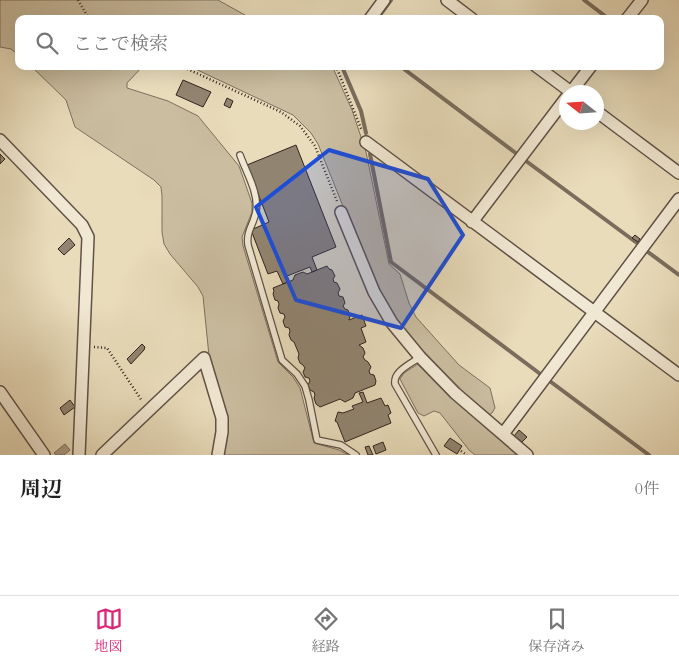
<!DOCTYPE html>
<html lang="ja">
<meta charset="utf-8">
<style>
body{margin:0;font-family:Cardo,"Noto Serif JP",serif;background:#f6f6f6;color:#222}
.compass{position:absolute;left:559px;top:85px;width:45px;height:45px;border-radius:50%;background:#fff;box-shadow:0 5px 20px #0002;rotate:287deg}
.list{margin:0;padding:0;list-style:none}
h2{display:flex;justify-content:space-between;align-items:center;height:65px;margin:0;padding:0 20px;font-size:21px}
h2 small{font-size:16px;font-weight:400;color:#767676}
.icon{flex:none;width:28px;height:28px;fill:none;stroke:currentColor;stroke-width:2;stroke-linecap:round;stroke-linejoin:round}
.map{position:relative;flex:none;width:679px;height:455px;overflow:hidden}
.search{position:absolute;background:#fff;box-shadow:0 5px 20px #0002;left:15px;right:15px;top:15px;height:55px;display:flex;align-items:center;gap:12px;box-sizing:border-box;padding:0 18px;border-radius:10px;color:#767676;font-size:19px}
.sheet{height:140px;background:#fff}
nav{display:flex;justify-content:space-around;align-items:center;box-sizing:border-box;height:70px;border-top:1px solid #e0e0e0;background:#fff;font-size:14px;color:#767676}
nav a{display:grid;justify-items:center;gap:2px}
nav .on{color:#db2777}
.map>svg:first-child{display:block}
.green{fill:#cabda0;stroke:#7e7060}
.water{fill:#aa9d86;stroke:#7a6d5d}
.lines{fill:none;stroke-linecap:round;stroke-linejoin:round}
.stream{stroke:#7a6d5d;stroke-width:4}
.building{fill:#918470;stroke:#31241f}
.service-casing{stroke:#5f5246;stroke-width:8}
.minor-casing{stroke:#5f5246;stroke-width:14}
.path{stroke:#31241f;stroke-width:2.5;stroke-dasharray:1 2.5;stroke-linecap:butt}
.service{stroke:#f1e8d3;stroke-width:5.5}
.minor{stroke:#f1e8d3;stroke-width:11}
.marked{fill:#1d4ed8;fill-opacity:0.2;stroke:#1d4ed8;stroke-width:4;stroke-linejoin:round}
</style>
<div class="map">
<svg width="679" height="455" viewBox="0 0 679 455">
<rect width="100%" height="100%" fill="#e9dcbb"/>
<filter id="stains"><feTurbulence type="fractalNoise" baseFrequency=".004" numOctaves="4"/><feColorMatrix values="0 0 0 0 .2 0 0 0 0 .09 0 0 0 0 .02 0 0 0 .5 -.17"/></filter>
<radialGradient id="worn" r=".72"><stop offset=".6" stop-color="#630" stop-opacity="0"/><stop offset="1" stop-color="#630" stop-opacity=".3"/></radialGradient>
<path class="green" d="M0 0H218L252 19H19V55L11 49 0 47Z
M31 66H143L127 83V88L168 101 198 116 239 166 252 203V212L242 237 243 246 278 362 293 377 300 388 314 443 339 450 348 455H223L209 356 203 296 198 287 170 254 164 244 162 232V196L161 187 154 180 75 127 66 100Z
M189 66H331L333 68 352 110 366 152 389 264 400 274 409 303 416 317 459 365 490 388 495 408 492 413 487 416 485 414 423 355 395 321 377 291 318 144 311 133 293 115Z
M418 364 421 365 519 455H475L469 450 440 413 434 411 424 416 418 413 400 379 404 373Z"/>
<path class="water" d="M65 444 70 450 64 455H56L54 453Z"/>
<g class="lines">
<path class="stream" d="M584 0 609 19
M377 19 391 0
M344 66 343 69 361 111 366 133
M400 66 517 154
M370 154 391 262 539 373
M526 161 637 243
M648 252 679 275
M551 382 649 455"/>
</g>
<path class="building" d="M183 80 211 92 203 107 176 95Z
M227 98 233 101 230 108 224 105Z
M296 145 336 247 312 257 317 270 312 272 310 267 287 276 289 281 283 284 277 271 268 274 251 230 269 222 247 165Z
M0 154 5 159 0 164Z
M635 235 640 239 638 242 632 238Z
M69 238 75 245 64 255 58 249Z
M327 266 329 269 332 270 335 276 333 279 334 282 337 283 340 289 338 293 339 296 343 297 345 303 343 306 345 309 348 310 350 316 349 320 362 315 366 326 361 328 366 342 359 345 363 348 365 353 363 357 365 360 368 362 371 367 369 371 370 374 374 375 376 381 375 385 355 393 353 398 345 402 340 399 320 407 316 404 314 398 315 395 314 392 310 390 308 385 310 381 309 378 305 377 303 372 305 368 303 365 300 363 298 358 299 354 294 342 291 340 289 335 290 331 289 328 285 327 283 321 285 317 284 314 280 313 278 308 279 304 278 301 275 300 273 294 274 291 273 288 293 280 295 275 303 272 307 274Z
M142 344 145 347 144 350 131 364 127 359Z
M363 392 367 403 381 398 385 406 388 405 391 413 388 415 391 423 345 442 337 422 335 421 338 412 343 413 354 409 352 406 363 402 359 393Z
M70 400 75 407 64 415 60 408Z
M519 430 527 437 522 442 514 436Z
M450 438 462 446 457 454 444 446Z
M383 442 386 450 376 454 373 446Z
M369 446 373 455H368L365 447Z"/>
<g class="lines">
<defs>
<path id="service" d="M240 155C246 172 259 193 256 211 254 225 246 230 248 245L282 360 297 374 305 386 309 400 317 440 341 445 356 455
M420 357C411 364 393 371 395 384L436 455"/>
<path id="minor" d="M447 0 472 19
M370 19 384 0
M627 19 642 0
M536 66 571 92
M571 92 591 66
M596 111 679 173
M0 140 82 225 88 237 79 455
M366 142 679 375
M341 212 374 292 392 323 420 357 455 393 527 455
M472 222 566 98
M0 392 44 455
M503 434 679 199
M102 455 204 358 222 418V432L218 455"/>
</defs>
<use href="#service" class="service-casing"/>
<use href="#minor" class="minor-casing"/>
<path class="path" d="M78 0 89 19
M181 66 281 112 300 126 315 146 337 201
M336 66 362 131
M94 347 107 348 142 401
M461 451 467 455"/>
<use href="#service" class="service"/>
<use href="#minor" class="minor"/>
</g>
<path class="marked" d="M329 150 428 179 463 235 401 328 296 300 256 207Z"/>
<rect width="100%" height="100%" filter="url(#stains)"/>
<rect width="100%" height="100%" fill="url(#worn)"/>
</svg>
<svg class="compass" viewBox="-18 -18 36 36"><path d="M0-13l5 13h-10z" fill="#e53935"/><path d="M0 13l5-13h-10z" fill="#767676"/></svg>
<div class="search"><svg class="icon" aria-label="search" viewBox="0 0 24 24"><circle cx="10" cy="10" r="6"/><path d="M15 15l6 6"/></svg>ここで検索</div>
</div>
<section class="sheet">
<h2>周辺<small>0件</small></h2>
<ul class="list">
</ul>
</section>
<nav>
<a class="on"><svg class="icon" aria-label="map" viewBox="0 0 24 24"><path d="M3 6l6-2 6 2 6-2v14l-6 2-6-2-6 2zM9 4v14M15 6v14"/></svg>地図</a>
<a><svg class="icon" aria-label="directions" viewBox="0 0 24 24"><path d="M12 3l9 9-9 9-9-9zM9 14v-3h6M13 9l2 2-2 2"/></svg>経路</a>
<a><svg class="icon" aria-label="saved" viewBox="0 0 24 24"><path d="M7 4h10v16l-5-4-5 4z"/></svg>保存済み</a>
</nav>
